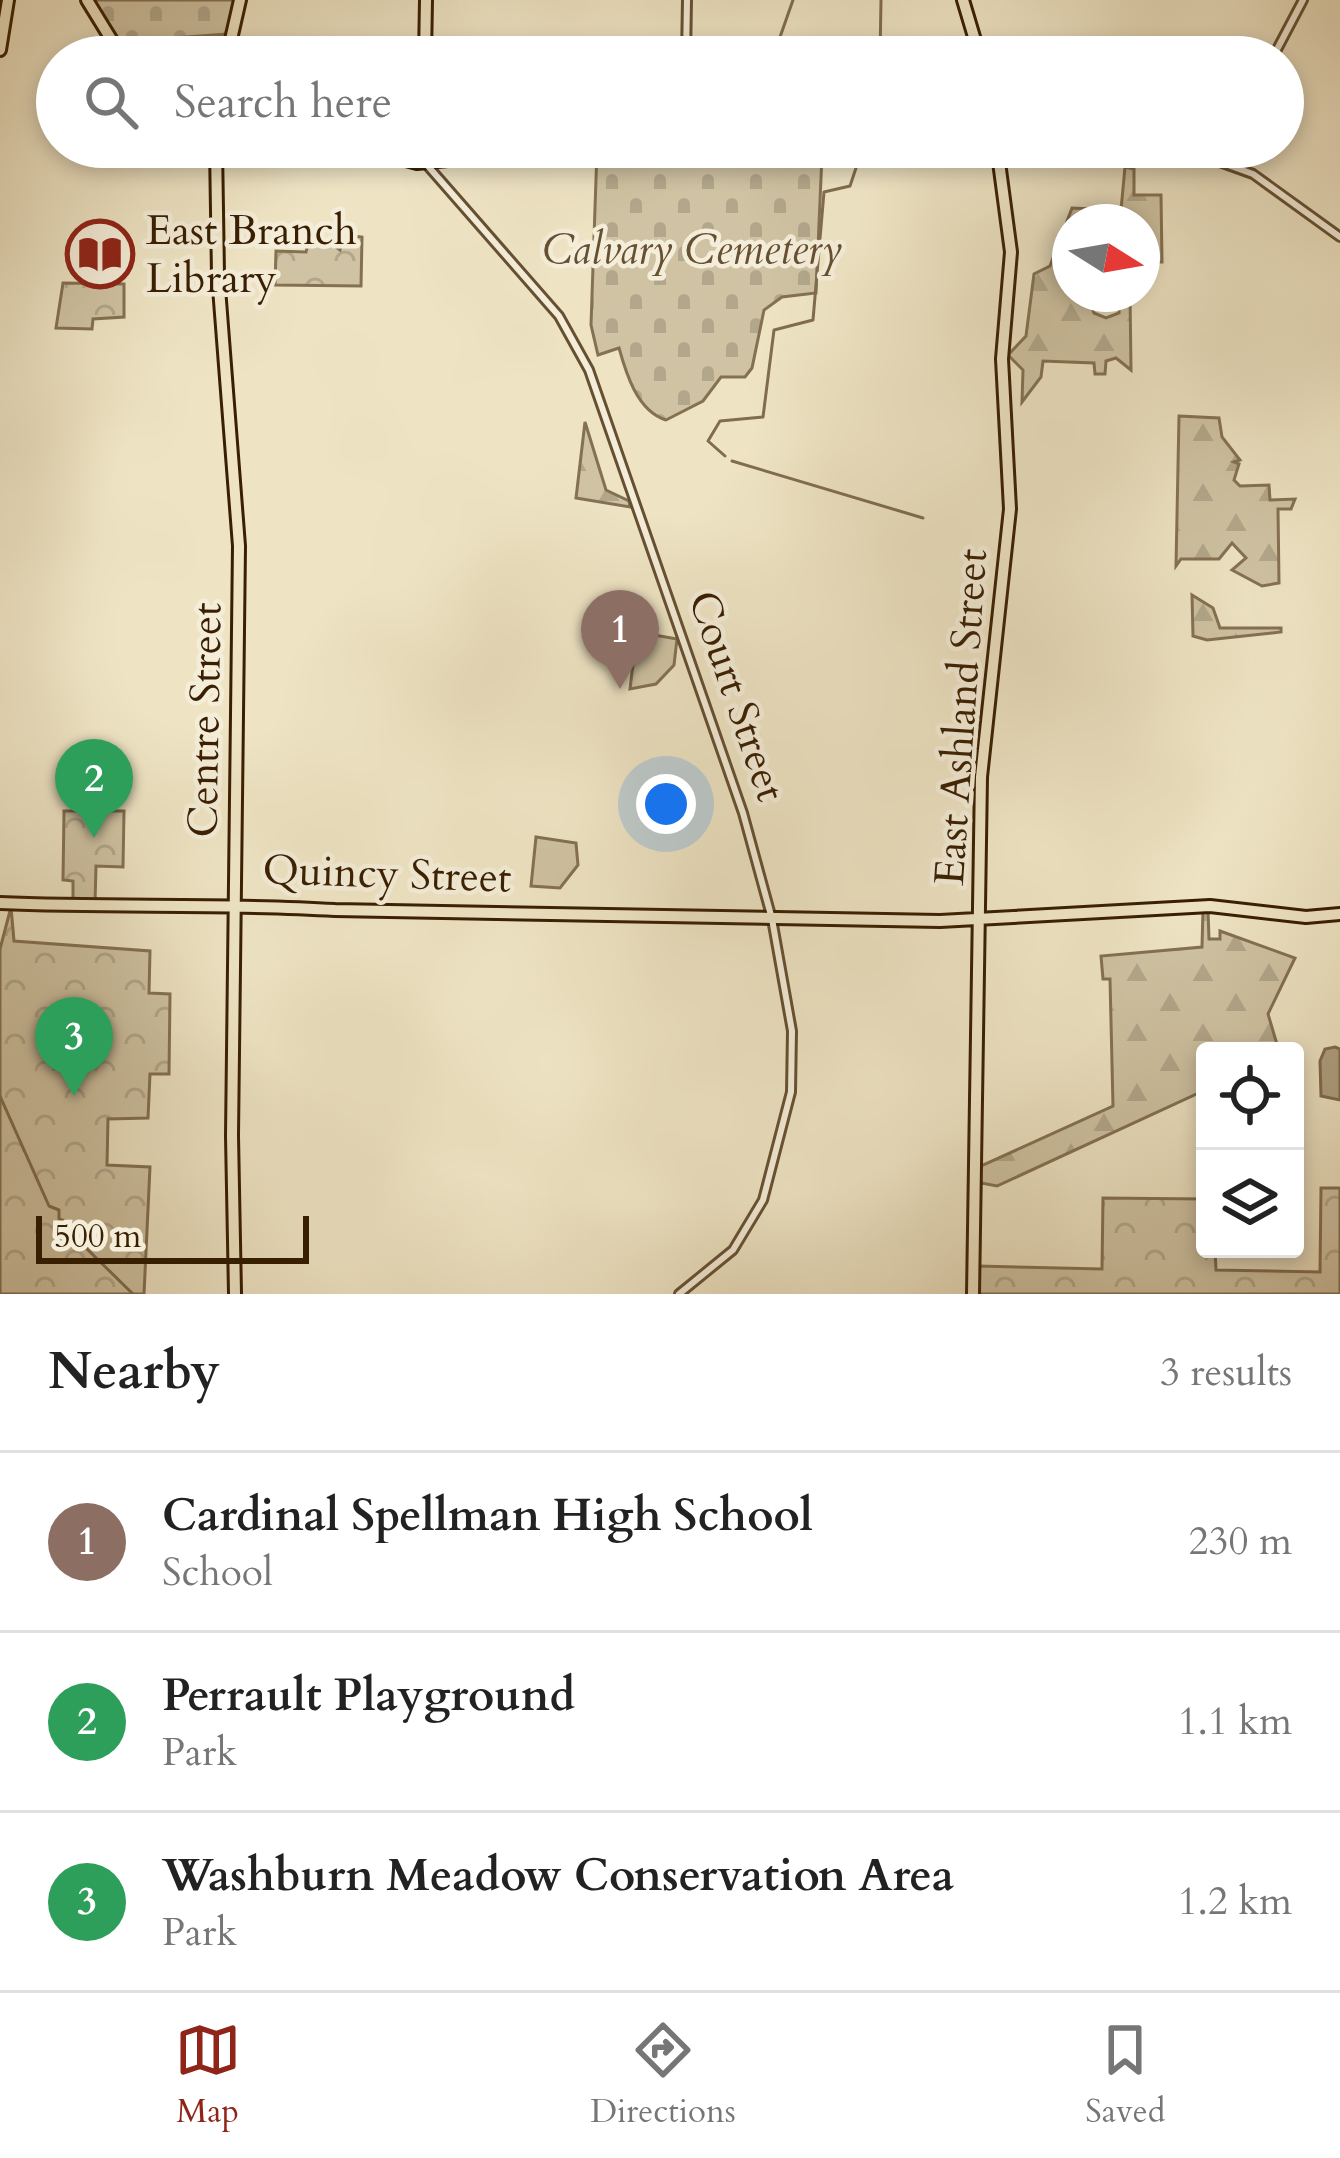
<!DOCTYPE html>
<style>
body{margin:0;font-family:Cardo,serif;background:#f6f6f6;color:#222}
.controls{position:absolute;right:36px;bottom:36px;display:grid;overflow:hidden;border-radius:12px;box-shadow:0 6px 18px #0003}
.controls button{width:108px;height:108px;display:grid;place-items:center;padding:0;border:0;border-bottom:3px solid #e0e0e0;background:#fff;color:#222;font:60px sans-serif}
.compass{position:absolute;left:1052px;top:204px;width:108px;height:108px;border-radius:50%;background:#fff;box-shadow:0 6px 18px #0003;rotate:101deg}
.scale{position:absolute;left:36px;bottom:30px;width:273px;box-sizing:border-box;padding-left:12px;border:6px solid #391f01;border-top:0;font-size:33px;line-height:42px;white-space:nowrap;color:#391f01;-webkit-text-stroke:9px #f4edd9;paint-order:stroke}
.you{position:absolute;left:666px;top:804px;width:42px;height:42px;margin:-30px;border:9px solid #fff;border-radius:50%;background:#1a73e8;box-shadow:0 0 0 18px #1a73e833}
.badge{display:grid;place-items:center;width:78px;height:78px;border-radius:50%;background:#8f2418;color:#fff;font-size:39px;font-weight:700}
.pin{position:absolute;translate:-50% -99px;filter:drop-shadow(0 3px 6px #0008)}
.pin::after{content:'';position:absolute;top:63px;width:42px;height:36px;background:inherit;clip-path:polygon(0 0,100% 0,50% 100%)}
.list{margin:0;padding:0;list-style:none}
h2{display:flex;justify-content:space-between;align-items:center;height:156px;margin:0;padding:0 48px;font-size:51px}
h2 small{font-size:39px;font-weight:400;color:#767676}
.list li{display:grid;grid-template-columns:78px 1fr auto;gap:36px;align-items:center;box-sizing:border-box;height:180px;padding:0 48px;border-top:3px solid #e0e0e0}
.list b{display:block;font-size:45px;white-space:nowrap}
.list p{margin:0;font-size:39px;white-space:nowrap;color:#767676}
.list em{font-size:39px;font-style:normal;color:#767676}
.icon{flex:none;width:66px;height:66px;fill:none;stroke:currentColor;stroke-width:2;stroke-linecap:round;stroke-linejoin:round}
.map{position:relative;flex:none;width:1340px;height:1294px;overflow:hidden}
.search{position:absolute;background:#fff;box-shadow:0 6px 18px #0003;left:36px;right:36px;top:36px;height:132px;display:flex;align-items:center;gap:30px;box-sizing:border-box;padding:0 42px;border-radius:66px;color:#767676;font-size:45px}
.sheet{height:696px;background:#fff}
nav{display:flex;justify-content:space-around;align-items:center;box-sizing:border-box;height:168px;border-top:3px solid #e0e0e0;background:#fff;font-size:33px;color:#767676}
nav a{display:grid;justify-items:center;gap:6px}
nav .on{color:#8f2418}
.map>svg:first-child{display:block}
.forest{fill:url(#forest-firs);stroke:#847152;stroke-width:3}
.cemetery{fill:url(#cemetery-stones);stroke:#847152;stroke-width:3}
.park{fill:url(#park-crowns);stroke:#847152;stroke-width:3}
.garden{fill:#cfc3a3;stroke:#847152;stroke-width:3}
.water{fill:#b0a182;stroke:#806d4e;stroke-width:3}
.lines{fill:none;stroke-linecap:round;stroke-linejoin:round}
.stream{stroke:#806d4e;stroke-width:3}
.minor-casing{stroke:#665032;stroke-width:12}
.major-casing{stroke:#391f01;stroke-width:16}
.minor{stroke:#f4edd9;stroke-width:6}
.major{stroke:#eee4c4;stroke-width:10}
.labels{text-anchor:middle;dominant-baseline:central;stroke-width:9;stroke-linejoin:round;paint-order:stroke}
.poi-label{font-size:42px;fill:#391f01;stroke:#f4edd9;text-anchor:start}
.park-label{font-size:42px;font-style:italic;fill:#665032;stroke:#f4edd9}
.street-label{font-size:42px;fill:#391f01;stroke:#f4edd9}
</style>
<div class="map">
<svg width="1340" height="1294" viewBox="0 0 1340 1294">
<defs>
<pattern id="forest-firs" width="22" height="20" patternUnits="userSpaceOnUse" patternTransform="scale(3)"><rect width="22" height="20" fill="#cfc3a3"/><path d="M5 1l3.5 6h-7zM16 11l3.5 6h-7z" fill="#b2a78b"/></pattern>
<pattern id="cemetery-stones" width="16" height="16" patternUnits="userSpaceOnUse" patternTransform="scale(3)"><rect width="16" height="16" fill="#cfc3a3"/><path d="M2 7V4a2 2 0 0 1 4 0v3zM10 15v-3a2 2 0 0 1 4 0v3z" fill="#b2a78b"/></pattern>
<pattern id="park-crowns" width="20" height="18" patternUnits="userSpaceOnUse" patternTransform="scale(3)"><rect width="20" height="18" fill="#cfc3a3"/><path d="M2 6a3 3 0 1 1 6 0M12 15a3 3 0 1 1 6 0" fill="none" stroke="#b2a78b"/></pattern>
</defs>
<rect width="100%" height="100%" fill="#eee4c4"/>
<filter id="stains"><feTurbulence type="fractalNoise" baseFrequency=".00167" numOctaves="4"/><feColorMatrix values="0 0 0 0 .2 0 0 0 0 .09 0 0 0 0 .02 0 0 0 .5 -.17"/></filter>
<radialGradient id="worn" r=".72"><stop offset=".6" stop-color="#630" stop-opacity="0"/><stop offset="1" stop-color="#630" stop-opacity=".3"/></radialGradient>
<path class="forest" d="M1125 167 1134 169V195H1161L1162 262H1142V222H1070V294H1103L1090 303 1094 313 1106 318 1119 313 1120 294H1130L1131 370 1116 358 1106 361 1105 374H1095L1094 363 1043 361 1041 377 1022 402 1023 370 1008 355 1026 336 1034 274 1050 266 1072 208 1121 210Z
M1179 416 1219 418 1222 437 1240 460 1234 462 1239 464 1234 480 1240 486 1269 485 1270 500 1295 499 1291 509H1278L1279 583 1262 586 1232 570 1246 558 1232 543 1219 559H1181L1176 566Z
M585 422 606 490 629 501 630 507 576 498Z
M1192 595 1213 608 1220 628H1281V632L1207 640 1193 636Z
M1203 910H1208L1209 939H1220V931L1295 958 1268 1014 1279 1051H1205V1090L997 1186 981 1183 979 1167 1113 1106 1110 979H1103L1101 956 1202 947Z"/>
<path class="cemetery" d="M90 0H236L228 34 116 42Z
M597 150 822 155 816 293 782 297 764 310 752 368 745 377H721L703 401 666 420C637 411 626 373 619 348L598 355 591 325Z"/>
<path class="park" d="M343 235 362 237 361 286 275 285 276 251 306 252 309 240 323 238 340 250Z
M63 283 124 284V317L93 319 92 329 56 328Z
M64 811H124L123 867 96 866 95 903H73V881L63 880Z
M11 907 14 941 150 951 149 993 170 994 169 1074H150L148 1118 108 1119 107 1165 150 1167 144 1294H0V949Z
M1321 1188H1340V1294H977L978 1266 1102 1269 1103 1198 1205 1199V1249H1215L1216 1270 1320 1272Z"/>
<path class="garden" d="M637 632 677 639 674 665 656 684 630 689Z
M536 837 576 843 578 865 560 888 531 886Z"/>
<path class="water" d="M1335 1047 1340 1049V1100L1321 1096 1320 1061 1325 1049Z"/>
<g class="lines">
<path class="stream" d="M773 57 793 0
M880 57 881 0
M725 456 708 441 720 421 763 417 774 330 813 320 824 192 850 186 863 147
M732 461 923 518
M0 1096 49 1206 59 1210V1219L83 1227 90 1240 87 1249 133 1294"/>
<defs>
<path id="minor" d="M686 57 687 0
M1273 57 1303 0
M1178 147 1253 174 1340 237
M1223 162 1230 147
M427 165 559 316 589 370 743 813 772 919 792 1031 791 1092 763 1200 733 1250 679 1294"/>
<path id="major" d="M87 0 122 57
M963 0 980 57
M0 50 8 0
M227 57 240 0
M425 57 426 0
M216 147 218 275 239 546 232 1136 235 1294
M357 147 417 163 580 147
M692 147H828
M0 903C112 908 224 903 335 910L940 921 1210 906 1306 917 1340 914
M973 1294 981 777 1010 509 1002 359 1011 252 997 147"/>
</defs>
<use href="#minor" class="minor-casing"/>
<use href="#major" class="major-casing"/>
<use href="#minor" class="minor"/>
<use href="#major" class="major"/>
</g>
<defs>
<symbol id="library-ring" viewBox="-11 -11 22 22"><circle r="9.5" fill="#f4edd9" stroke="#8f2418" stroke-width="1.5"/><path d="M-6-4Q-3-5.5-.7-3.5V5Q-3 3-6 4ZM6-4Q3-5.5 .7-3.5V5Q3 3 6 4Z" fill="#8f2418"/></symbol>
</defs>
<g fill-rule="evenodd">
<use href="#library-ring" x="62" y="216" width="76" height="76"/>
</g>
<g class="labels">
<g class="poi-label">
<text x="146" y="230">East Branch<tspan x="146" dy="48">Library</tspan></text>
</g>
<g class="park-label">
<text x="692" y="249">Calvary Cemetery</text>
</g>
<g class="street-label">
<text transform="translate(737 696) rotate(71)">Court Street</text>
<text transform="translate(961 717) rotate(-86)">East Ashland Street</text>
<text transform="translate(205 720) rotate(-89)">Centre Street</text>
<text transform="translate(387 874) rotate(2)">Quincy Street</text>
</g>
</g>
<rect width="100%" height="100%" filter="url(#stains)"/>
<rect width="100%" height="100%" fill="url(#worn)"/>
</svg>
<div class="controls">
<button><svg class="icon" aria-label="locate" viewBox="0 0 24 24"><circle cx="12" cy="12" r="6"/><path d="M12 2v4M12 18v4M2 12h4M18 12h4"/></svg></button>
<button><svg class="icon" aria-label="layers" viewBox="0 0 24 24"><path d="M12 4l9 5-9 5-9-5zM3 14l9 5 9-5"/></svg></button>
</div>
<svg class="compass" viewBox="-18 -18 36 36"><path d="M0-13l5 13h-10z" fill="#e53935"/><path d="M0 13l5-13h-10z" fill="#767676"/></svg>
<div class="scale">500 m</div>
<div class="you"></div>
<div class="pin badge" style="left:620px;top:689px;background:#8d6e63">1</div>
<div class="pin badge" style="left:94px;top:838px;background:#2e9e5b">2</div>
<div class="pin badge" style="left:74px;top:1096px;background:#2e9e5b">3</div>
<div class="search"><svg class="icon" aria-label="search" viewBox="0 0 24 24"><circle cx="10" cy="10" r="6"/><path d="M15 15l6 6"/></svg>Search here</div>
</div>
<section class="sheet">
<h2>Nearby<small>3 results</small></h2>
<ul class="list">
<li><span class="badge" style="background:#8d6e63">1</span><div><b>Cardinal Spellman High School</b><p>School</p></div><em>230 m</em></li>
<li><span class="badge" style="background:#2e9e5b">2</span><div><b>Perrault Playground</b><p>Park</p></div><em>1.1 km</em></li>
<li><span class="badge" style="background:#2e9e5b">3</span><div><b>Washburn Meadow Conservation Area</b><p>Park</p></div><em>1.2 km</em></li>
</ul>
</section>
<nav>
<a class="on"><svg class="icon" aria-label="map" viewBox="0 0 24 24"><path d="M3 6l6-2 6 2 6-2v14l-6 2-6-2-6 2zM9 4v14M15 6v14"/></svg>Map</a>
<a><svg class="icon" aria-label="directions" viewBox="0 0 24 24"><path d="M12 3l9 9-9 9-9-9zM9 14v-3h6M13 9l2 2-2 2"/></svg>Directions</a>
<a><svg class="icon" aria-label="saved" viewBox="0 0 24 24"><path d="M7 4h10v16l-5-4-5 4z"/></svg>Saved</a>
</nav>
